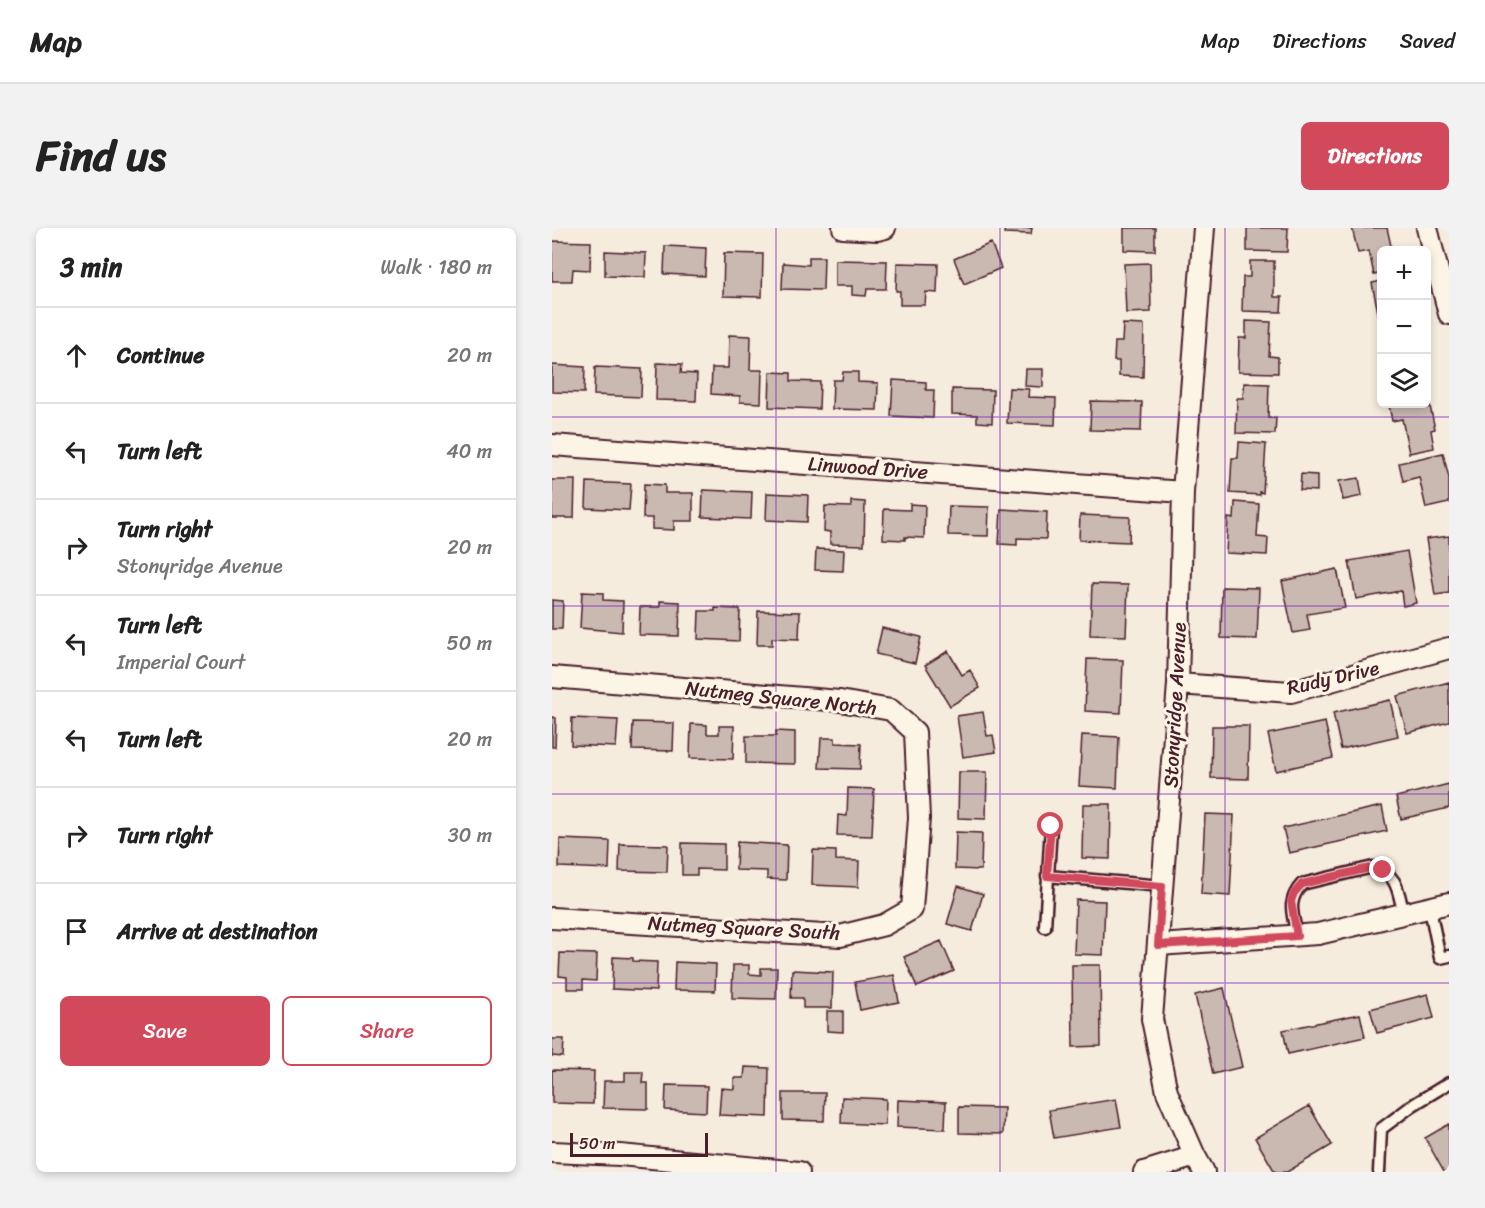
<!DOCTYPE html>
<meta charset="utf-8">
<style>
body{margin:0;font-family:Sriracha,sans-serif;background:#f2f2f2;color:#222}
.controls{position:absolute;right:18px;top:18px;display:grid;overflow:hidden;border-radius:9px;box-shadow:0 3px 9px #0003}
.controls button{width:54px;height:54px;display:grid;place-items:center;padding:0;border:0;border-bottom:2px solid #e0e0e0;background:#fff;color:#222;font:30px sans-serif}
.scale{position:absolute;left:18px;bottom:15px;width:138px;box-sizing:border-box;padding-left:6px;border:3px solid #4a1f2b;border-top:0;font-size:16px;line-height:21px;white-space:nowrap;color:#4a1f2b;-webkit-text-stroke:4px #fcf5e5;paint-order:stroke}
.stop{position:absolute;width:18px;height:18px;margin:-14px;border:4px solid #d1495b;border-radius:50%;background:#fff}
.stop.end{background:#d1495b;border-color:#fff;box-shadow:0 2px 6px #0008}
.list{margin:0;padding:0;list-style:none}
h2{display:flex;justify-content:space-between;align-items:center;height:78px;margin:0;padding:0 24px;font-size:26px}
h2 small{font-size:20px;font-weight:400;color:#767676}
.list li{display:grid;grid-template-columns:39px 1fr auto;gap:18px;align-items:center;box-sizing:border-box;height:96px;padding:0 24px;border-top:2px solid #e0e0e0}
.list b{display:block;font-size:22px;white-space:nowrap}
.list p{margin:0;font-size:20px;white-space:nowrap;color:#767676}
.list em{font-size:20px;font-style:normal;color:#767676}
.actions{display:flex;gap:12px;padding:18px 24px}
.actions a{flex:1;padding:14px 0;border:2px solid #d1495b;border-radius:9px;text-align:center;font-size:21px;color:#d1495b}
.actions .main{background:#d1495b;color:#fff}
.icon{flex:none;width:33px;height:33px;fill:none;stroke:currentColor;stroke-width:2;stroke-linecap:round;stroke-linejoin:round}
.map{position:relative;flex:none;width:897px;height:944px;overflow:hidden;border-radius:9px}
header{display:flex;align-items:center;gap:36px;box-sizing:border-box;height:84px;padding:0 30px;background:#fff;border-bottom:2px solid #e0e0e0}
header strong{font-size:28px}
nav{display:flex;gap:33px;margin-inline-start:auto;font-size:21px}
.intro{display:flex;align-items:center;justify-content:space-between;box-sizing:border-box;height:144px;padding:0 36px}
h1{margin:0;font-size:42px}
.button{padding:15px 27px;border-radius:9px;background:#d1495b;color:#fff;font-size:21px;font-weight:700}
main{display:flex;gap:36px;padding:0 36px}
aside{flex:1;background:#fff;border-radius:9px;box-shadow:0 3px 9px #0003}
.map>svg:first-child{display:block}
.building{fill:#cab9b1;stroke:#4a1f2b;stroke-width:1.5}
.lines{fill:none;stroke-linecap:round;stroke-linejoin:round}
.lane-casing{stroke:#4a1f2b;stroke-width:15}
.street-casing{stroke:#4a1f2b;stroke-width:24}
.lane{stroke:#fcf5e5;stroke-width:10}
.street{stroke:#fcf5e5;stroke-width:20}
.route{stroke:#d1495b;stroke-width:8}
.grid{fill:none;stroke:#7b2cbf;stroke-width:1.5;stroke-opacity:0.55}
.labels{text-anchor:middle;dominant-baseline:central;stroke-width:6;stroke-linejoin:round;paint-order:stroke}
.street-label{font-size:20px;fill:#4a1f2b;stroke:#fcf5e5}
</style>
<header>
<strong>Map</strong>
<nav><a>Map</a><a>Directions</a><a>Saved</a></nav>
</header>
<div class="intro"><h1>Find us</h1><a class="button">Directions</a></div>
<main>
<aside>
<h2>3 min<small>Walk · 180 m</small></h2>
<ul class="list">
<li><svg class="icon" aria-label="ahead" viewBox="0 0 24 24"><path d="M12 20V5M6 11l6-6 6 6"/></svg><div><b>Continue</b></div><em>20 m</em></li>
<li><svg class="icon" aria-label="left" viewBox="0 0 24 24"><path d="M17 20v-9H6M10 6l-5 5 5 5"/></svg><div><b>Turn left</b></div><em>40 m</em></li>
<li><svg class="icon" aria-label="right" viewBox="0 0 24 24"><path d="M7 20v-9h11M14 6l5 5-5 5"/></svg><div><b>Turn right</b><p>Stonyridge Avenue</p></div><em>20 m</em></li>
<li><svg class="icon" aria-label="left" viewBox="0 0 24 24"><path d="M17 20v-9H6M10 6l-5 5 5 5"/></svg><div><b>Turn left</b><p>Imperial Court</p></div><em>50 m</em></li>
<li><svg class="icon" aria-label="left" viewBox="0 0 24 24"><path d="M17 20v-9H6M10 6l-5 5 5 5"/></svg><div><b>Turn left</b></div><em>20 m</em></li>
<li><svg class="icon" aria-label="right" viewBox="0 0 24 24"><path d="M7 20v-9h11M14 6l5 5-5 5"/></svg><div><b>Turn right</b></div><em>30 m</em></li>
<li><svg class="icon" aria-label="arrive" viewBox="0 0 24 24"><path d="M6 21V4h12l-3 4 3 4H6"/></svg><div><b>Arrive at destination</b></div></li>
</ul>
<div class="actions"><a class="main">Save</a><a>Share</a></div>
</aside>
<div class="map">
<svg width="897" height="944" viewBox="0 0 897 944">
<rect width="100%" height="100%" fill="#f5ecde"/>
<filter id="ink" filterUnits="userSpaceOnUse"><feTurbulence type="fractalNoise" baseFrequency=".0167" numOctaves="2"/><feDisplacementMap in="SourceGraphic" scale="12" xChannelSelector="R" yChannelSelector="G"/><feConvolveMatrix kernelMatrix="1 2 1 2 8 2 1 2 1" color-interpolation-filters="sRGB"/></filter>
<g filter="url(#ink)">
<path class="building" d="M453 0H480L479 6 452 5Z
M572 0H603V23L572 22Z
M695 0H736L735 24 695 23Z
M800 0H835L840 22H830V45L822 47 817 23 806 25Z
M0 13 39 14 38 42 21 41 20 53H0Z
M439 15 449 40 412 56 402 31Z
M113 18 154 20 153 48 112 46Z
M53 23 94 25 93 49 53 48Z
M172 25 211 26 210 69 171 68Z
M257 29H272L271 62 230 61 231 35 257 37Z
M283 32 335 33 334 61H315L314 68 300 67V58H283Z
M698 33H722V69H730L729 84 690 83 691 49H698Z
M345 35 386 36 385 65 374 64 373 77H348V63H344Z
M598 35 599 84 574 85 572 36Z
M830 53V104L820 55Z
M694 93 719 94 717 128 726 129V145L686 144 687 110H694Z
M571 96 592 97 591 149 567 148V133H562L563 114H570Z
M177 107 199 108 198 142H210L209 175 188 174V168L159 166 160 140H176Z
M105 135 130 136 129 145 145 146 144 173 104 172Z
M0 137 33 139 32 165 0 164Z
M43 139 90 141 89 169 42 167Z
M474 141H491V159L473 158Z
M218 144 239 145V153L268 154 267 181 217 179Z
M291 144H306V154L326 155 325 182 280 181 281 152H290Z
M341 152 374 154V162H382L381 190 339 188Z
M692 155 717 156 716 190H724L723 206 684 205 685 170H691Z
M457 160 477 161 476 169 504 170 503 197 455 195Z
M400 161 441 162 440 195 425 194V187L400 186Z
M874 169H876L883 201 879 202 882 220 857 225 850 191 840 193 837 177 874 176Z
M539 173 590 174 589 203 538 202Z
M687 214 714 216 711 265 708 264V267L678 265 680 230H686Z
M891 225 897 250V275L874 280 867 249 851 253 847 235Z
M749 246 765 247V263L748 262Z
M807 250 810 268 791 272 787 253Z
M0 252H23L22 290H0Z
M35 254 79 256 77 282 34 280Z
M92 256 113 257V265H141V293H122V302L100 301V290H91Z
M151 262 200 264 199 291 150 289Z
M215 265 256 267 255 294 214 292Z
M299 273 313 274 312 317 278 316V304L272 303 273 278 299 279Z
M683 274 707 276 705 309 716 310 715 327 674 325 676 290 682 291Z
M358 276 373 277 372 310 353 309V312L331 311 332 281 358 282Z
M397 278 437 279 436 308 396 307Z
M449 281 495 284 494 311 465 310V317L447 316Z
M528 287 578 289 577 314 527 312Z
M897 308V365L883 367 874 311Z
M264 321 292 322 291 343 263 342Z
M855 323 864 375 851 378 849 363 804 371 797 333Z
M785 341 793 380 755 386 758 402 741 405 730 353Z
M540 356 576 357 574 408 538 407Z
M670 359 707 360 705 411 669 410Z
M30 364 51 365V372L71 373 70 404 28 400Z
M0 372 11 373 10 401H0Z
M108 373 128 374 127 408 87 407 88 379H108Z
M163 380 188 381 187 413 146 411 147 383H163Z
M206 383 248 384 247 411 220 410V417H205Z
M330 400 369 409 363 435 324 426Z
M396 423 410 447 418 442 428 460 398 478 373 437Z
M535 431 571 432 569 485 533 483Z
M897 454V494L855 505 845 468Z
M838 472 846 508 789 521 781 485Z
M431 484 435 508 441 507 444 524 411 529 405 488Z
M0 489 4 490 3 519H0Z
M20 490 66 492 64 519 19 517Z
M81 494 122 495 121 523 80 522Z
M773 494 781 530 724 543 716 506Z
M139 496 155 497V506H167V498H182L181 531 138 530Z
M660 498H697L696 551 659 550Z
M224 503 243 504V536L194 535V508H224Z
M530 507 567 509 565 560 527 558Z
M269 510H283V515L309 516 308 541 267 540Z
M407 544H435L434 591 406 590Z
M897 556V580L849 591 844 569Z
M296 560 322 561 320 608 285 607 286 587 295 588Z
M531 576H559L558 631 530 630Z
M830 578 835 603 737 625 731 600Z
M653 586 682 587 678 668 649 666Z
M404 604 430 605 429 642 403 641Z
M8 611 58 613 57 641 7 639Z
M185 614 235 617 234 652 215 651V643L184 642Z
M130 615 172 616V642L145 641V647H130Z
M68 616 116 617 115 644 67 643Z
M261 622 284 623V632L307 633 306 659 260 657Z
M406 658 431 666 420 703 395 696Z
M524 672 553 673 551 727 522 726Z
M389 713 402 743 365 759 352 729Z
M8 725 45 726 44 753 31 752V761H15V749L7 748Z
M61 729 81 730V733L105 734 104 763 60 761Z
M123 734 164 736 163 763 122 762Z
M181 737H197V746L209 747V740H225L224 771 180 770Z
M520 737H548L549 818 521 819Z
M240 742 281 744 280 780H251V770H239Z
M342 747 347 774 308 782 303 754Z
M672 760 690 839 661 846 643 767Z
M876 766 882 790 825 805 818 781Z
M275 783H291V804L275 803Z
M808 786 813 809 736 826 731 802Z
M0 811H12L11 829 0 828Z
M193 839 217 840 216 889 167 887 169 860 182 861V850H192Z
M0 842 42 843 41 876 0 875Z
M73 844H91L90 855H96V881L51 880 52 853H73Z
M114 857 155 858 154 884 113 882Z
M231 865H273L272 893 231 892Z
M290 869 334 871 333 897 289 895Z
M564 871 569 899 502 910 497 882Z
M346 872 394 874 393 901 345 899Z
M757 878 780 917 735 944H723L703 910Z
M407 879 452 880 451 906 407 905Z
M897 896V944H892L873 910Z"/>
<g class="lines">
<defs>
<path id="lane" d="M495 648 610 658
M878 681 888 730 897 728
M493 699 499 598
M745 708C741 686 734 674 750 656L821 639C847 646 846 665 852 687
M827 944 829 901 861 877 897 855"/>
<path id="street" d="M291 0 325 2 333 0
M875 0 897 86
M0 217 631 264
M0 449 288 473 339 482 363 504 367 590 360 681 332 697 288 708 0 690
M626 456 739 464 897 420
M606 717 766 706 897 675
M0 924 68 927 247 944
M592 944 643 928
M652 944 643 928 615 864 600 791 626 456 631 264 652 0"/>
</defs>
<use href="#lane" class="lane-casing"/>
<use href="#street" class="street-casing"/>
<use href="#lane" class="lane"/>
<use href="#street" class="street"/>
</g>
</g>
<g class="lines" filter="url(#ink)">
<path class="route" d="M499 598 495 648 610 658 606 717 745 708 739 673 742 665 750 656 822 639 831 642"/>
</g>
<path class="grid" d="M224 0V944M448 0V944M673 0V944M0 189H897M0 378H897M0 566H897M0 755H897"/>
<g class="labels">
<g class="street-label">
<text transform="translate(316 240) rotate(4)">Linwood Drive</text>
<text transform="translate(781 450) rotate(-13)">Rudy Drive</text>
<text transform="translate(229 470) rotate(6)">Nutmeg Square North</text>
<text transform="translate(623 477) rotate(-87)">Stonyridge Avenue</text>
<text transform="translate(192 700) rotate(3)">Nutmeg Square South</text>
</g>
</g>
</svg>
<div class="controls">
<button>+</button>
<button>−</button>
<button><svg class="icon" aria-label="layers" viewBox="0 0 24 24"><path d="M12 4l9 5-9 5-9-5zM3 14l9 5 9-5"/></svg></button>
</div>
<div class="scale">50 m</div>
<div class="stop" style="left:499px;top:598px"></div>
<div class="stop end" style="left:831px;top:642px"></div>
</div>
</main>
